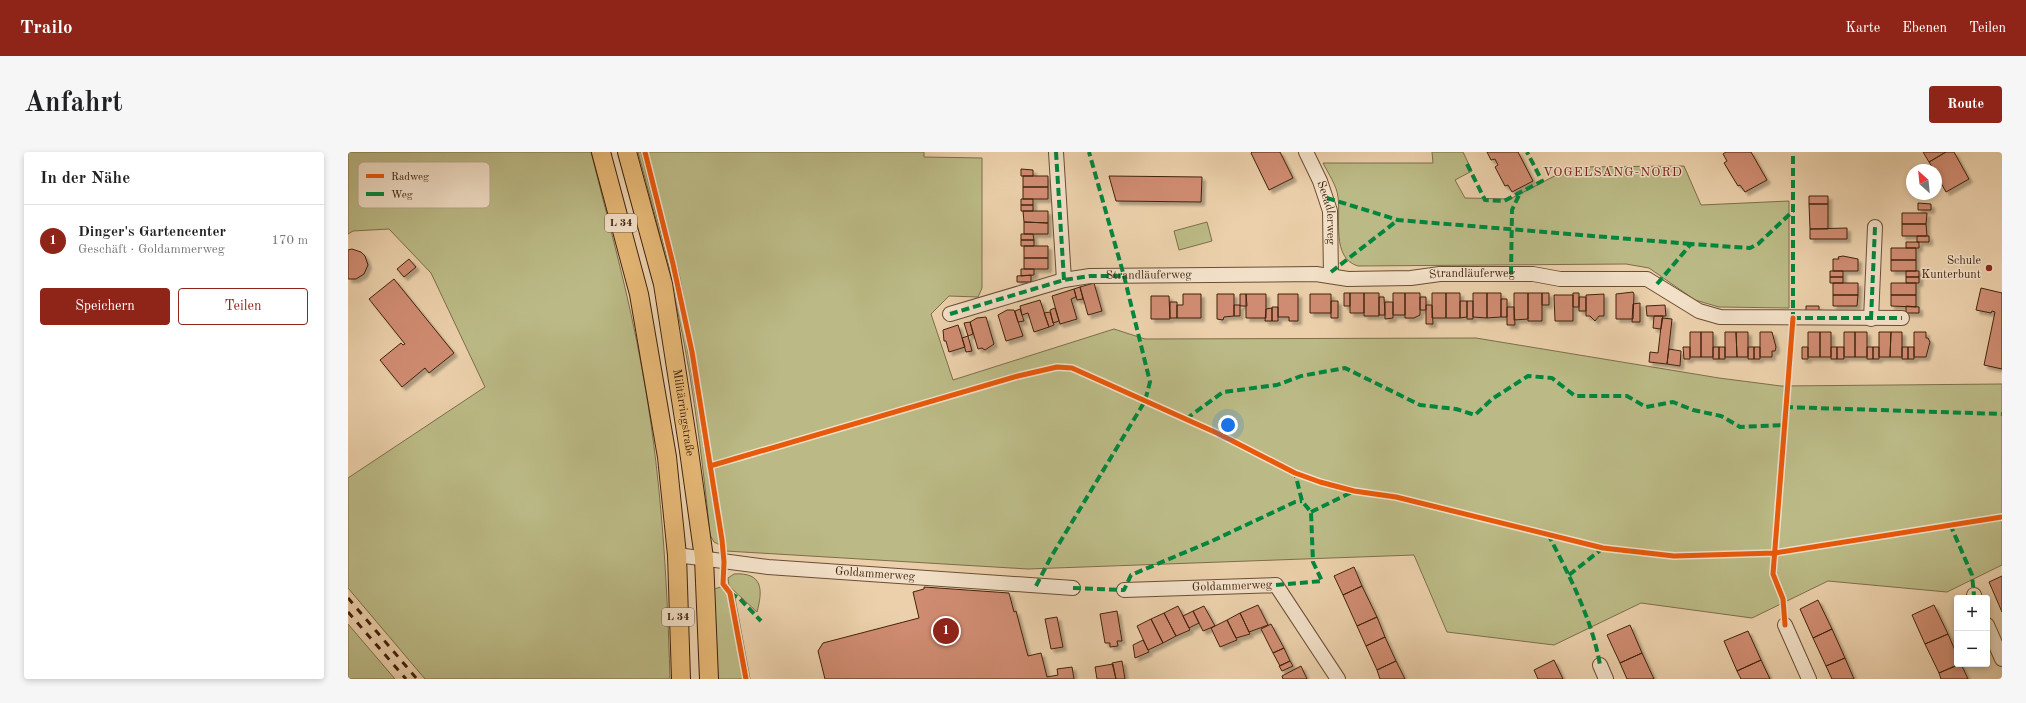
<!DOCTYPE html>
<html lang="de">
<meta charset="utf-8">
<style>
body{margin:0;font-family:"Old Standard TT",serif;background:#f6f6f6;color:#202124}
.controls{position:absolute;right:12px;bottom:12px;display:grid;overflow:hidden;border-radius:4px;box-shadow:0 2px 6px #0003}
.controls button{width:36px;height:36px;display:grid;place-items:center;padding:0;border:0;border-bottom:1px solid #e0e0e0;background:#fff;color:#202124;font:20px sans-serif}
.compass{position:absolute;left:1558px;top:12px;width:36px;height:36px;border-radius:50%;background:#fff;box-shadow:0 2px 6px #0003;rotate:333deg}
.you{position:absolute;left:880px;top:273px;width:14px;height:14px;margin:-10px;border:3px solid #fff;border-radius:50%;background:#1a73e8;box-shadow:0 0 0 6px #1a73e833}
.badge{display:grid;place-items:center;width:26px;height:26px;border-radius:50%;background:#8f2418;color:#fff;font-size:13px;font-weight:700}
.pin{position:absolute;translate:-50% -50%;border:2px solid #fff;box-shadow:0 1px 4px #0006}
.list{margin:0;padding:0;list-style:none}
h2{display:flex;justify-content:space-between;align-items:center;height:52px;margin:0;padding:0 16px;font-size:17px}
h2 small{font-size:13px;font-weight:400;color:#757577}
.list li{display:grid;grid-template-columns:26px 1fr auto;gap:12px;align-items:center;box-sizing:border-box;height:72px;padding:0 16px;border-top:1px solid #e0e0e0}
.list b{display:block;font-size:15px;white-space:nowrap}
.list p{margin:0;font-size:13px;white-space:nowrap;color:#757577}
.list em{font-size:13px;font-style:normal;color:#757577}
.actions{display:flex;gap:8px;padding:12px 16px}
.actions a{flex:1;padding:9px 0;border:1px solid #8f2418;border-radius:4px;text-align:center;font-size:14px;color:#8f2418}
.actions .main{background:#8f2418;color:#fff}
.map{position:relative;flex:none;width:1654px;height:527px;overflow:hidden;border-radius:4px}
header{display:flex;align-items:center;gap:24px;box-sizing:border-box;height:56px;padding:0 20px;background:#8f2418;color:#fff}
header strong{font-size:19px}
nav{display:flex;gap:22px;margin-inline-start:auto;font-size:14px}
.intro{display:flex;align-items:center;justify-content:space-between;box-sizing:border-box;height:96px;padding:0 24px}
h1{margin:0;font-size:28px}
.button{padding:10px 18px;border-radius:4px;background:#8f2418;color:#fff;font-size:14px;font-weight:700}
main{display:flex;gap:24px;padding:0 24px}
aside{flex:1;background:#fff;border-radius:4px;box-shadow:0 2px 6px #0003}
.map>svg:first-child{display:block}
.green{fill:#bbba86;stroke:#7e6e4a}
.building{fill:#d08c72;stroke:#40220d;filter:url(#shadow)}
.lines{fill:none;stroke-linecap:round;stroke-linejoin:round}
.minor-casing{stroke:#6b4e34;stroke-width:16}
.major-casing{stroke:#40220d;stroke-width:20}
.minor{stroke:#f2e0c8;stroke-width:14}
.major{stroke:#e6b876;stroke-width:18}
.rail{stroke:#40220d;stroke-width:3;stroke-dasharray:7 7;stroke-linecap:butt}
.quiet{stroke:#00873e;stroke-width:4;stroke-dasharray:8 4;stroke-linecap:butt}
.cycleway-casing{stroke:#f2e0c8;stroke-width:8}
.cycleway{stroke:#e8590c;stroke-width:5}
.poi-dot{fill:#8f2418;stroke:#f2e0c8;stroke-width:1.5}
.labels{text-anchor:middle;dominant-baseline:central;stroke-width:3;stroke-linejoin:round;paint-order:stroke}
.shield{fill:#f2e0c8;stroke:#755b45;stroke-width:1}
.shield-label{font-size:11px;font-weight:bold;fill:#40220d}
.street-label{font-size:12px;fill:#40220d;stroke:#f2e0c8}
.poi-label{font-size:12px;fill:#40220d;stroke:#f2e0c8;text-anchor:end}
.neighbourhood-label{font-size:13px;letter-spacing:1px;fill:#7a1f14;stroke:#f2e0c8}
.key{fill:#f2e0c8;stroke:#bda790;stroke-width:1}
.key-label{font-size:11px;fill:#40220d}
</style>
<header>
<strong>Trailo</strong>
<nav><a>Karte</a><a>Ebenen</a><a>Teilen</a></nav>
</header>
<div class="intro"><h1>Anfahrt</h1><a class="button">Route</a></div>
<main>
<aside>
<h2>In der Nähe<small></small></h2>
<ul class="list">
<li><span class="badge">1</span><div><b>Dinger's Gartencenter</b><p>Geschäft · Goldammerweg</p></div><em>170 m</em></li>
</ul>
<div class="actions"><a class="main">Speichern</a><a>Teilen</a></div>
</aside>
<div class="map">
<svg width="1654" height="527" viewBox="0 0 1654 527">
<defs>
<filter id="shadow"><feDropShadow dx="3.5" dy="3.5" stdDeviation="1" flood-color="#0004"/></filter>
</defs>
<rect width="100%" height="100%" fill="#ebd0ab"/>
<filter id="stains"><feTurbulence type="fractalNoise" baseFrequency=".005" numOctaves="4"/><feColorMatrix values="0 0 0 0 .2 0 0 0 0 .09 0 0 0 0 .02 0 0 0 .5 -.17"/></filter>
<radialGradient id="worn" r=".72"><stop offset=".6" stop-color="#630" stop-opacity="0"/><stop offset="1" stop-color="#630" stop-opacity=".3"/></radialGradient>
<path class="green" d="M0 0H243C261 72 281 144 294 217 313 320 319 423 322 527H77L0 436V326L137 235 83 121 41 77 5 79 0 82Z
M290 0H293L335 171 372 393 366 390 362 383C358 341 353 299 347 257 335 170 313 84 290 0Z
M300 0H576V5L634 6V136L630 145 601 144 583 162 605 228 766 177 797 187 1128 186 1371 226 1433 234 1654 232V413L1599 440 1480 429 1404 466 1293 451 1206 493 1099 480 1066 403 680 417 378 399 350 222 332 126Z
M1084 0H1115L1124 19 1107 28 1117 46 1162 47 1224 15 1336 14 1353 53 1441 49V156L1371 155 1347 148 1301 116 1278 112 1010 114C983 106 993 67 990 45 989 34 980 21 975 11H1085Z
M859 70 864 89 831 98 826 79Z
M386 422C415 420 415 438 409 460L381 434 380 426Z
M373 435 380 443 387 446 402 527H370L366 437Z
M0 472 47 527H0Z"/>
<path class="building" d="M904 0H932L945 26 921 38 903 1Z
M1139 0H1170L1185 29 1164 40 1160 33 1157 34 1147 15 1150 13 1147 7 1143 8Z
M1378 0H1403L1419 28 1397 40 1392 33 1390 34 1376 11 1379 9 1375 2Z
M1575 0H1598L1581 10Z
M1598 0H1606L1621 27 1598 40 1588 22V18H1586L1581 10Z
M673 17 685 18V24H673Z
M675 24H700V35H675Z
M761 24 854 25 853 50 768 49Z
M675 35H700V47H675Z
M1461 44H1480V52H1461Z
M673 47H685V53H673Z
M1570 51 1583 52V58H1570Z
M1461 52H1480V77H1462Z
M673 53H685V59H673Z
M675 59H700V71L676 70Z
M1554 61H1579L1578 72H1554Z
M676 70 700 71V82H676Z
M1554 72H1578L1579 84H1554Z
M1499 76V87H1462V77Z
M673 82H685L686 88H673Z
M1569 84H1581V90H1569Z
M673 88H686V94H673Z
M1558 90H1571V96H1558Z
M676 94H700V106H676Z
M1543 96H1568V108H1543Z
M4 97 13 100 17 104 20 113 16 122 8 127H0V98Z
M1495 104 1510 107V119H1485V107H1491L1490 105Z
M676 106H700V117H676Z
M61 107 68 115 56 125 49 117Z
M1543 108H1568V119H1543Z
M673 117H686V123L673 124Z
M1482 119H1495V125H1482Z
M1558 119H1571V125H1558Z
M683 123V130H669V124Z
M1482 125H1495V131H1482Z
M1558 125H1571V131H1558Z
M46 127 106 201 81 221 77 216 54 235 32 208 53 191 55 193 57 192 21 147Z
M746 131 754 159 740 163 732 135Z
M1485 131H1510V143H1485Z
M1543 131H1568V143H1543Z
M732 135 735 147 729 148 726 137Z
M1633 136 1654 141V217L1636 213 1647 160 1644 159 1643 161 1628 158Z
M726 137 728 145 723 147 729 167 712 172 704 144Z
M1285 140 1286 142 1285 167H1268V142Z
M996 141H1002V154H996Z
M1002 141H1016V161H1002Z
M1016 141H1031V164H1016Z
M1045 141H1057V163H1045Z
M1057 141H1072V163L1066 166H1057Z
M1084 141H1098V166H1084Z
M1098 141H1112V166H1098Z
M1125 141H1139V166L1125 165Z
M1139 141H1153V165L1139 166Z
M1166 141H1180V167L1166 168Z
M1180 141H1194V169H1180Z
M1194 141H1201V153H1194Z
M1225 141H1231V155H1225Z
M835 142H853V166H829V153H835Z
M869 142H886V164L876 165 875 168 869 167Z
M892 142H898L899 154H892Z
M898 142H918V166H898Z
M930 142H950V169H941V165H930Z
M962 142H983V161H962Z
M1256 142V164H1251L1247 169 1242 164H1238V143Z
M1206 143H1225V169H1207Z
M1485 143H1510L1509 154H1485Z
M1543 143H1568V155L1543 154Z
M803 144H821L822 167H803Z
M1031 145H1036L1037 163H1031Z
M1072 145H1078V158H1072Z
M1231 145H1238V159H1231Z
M1153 147H1159V165H1153Z
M692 148 701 175 686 180 680 161 674 163 672 154Z
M983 149H990V166H983Z
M1112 149H1119V165L1112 166Z
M1119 149H1125V167H1119Z
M822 150H829V166H822Z
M1037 150H1045V166L1037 167Z
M1292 151V170H1284L1285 152Z
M886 153H892V164H886Z
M1078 153H1084L1085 172H1078Z
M1317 153 1318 164H1299L1298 154Z
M1458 154H1471V160H1458Z
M1558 154 1571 155V161H1558Z
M924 155H930V169H924Z
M1159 155H1166L1167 173H1159Z
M707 156 711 169 705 171 702 158Z
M924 156V169H917L918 157Z
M672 157 676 169 670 170 667 159Z
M659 158H666L675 184 658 189 650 163Z
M702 160 706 173 701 175 696 161Z
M1306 164H1315L1313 177 1305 176Z
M638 165 646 192 637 198 634 196 630 197 622 170 629 166Z
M1314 166 1324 167 1319 212 1301 210 1302 200 1310 201Z
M622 170 625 182 620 184 616 171Z
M610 173 617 195 601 200 598 189H596L595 178Z
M1342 180H1353V205H1342Z
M1353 180H1365V205H1353Z
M1377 180H1388L1389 205H1377Z
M1388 180H1400V205H1389Z
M1412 180H1424L1428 195 1427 199H1424V205H1412Z
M1460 180H1472V205H1460Z
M1472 180H1483V205H1472Z
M1496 180H1507V205H1496Z
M1507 180H1519V205H1507Z
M1531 180H1543L1542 205H1531Z
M1543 180H1554V205H1542Z
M1566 180H1578V186H1580L1582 190 1578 205H1566Z
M620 184 624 199 618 200 614 186Z
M1335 195H1342V207H1336Z
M1365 195H1371V207H1365Z
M1371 195H1377V207H1371Z
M1400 195H1406V207H1400Z
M1406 195H1412V207H1406Z
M1454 195H1460V207H1454Z
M1483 195H1489V207H1483Z
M1489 195H1496V207H1489Z
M1519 195H1525V207H1519Z
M1525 195H1531V207H1525Z
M1554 195H1560V207H1554Z
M1560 195H1566V207H1560Z
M1321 197 1333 199 1332 214 1319 212Z
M1006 415 1014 434 995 443 986 424Z
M1654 424V460L1641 430Z
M1014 434 1029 465 1009 474 995 443Z
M576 435 661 441 666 460 668 459 680 504 693 501 699 525 710 523 709 517 724 515 726 527H477L470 499 475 491 571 466 565 440 576 437Z
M1470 448 1484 477 1465 486 1452 457Z
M910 453 920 473 901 480 892 461Z
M1586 453 1600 482 1577 492 1564 463Z
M830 454 842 478 828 484 816 461Z
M856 454 867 474 855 479 845 459Z
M769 459 774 489H769L770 494 762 495V491H757L752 462Z
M845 459 851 471 841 476 835 464Z
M816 461 828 484 815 491 803 467Z
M892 461 902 482 888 486 879 468Z
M709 465 715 495 703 497 697 467Z
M1029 465 1037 485 1018 494 1009 474Z
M803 467 815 491 800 498 789 474Z
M879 468 889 488 872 495 863 476Z
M923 472 936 496 925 501 913 477Z
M1282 473 1294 501 1272 511 1259 483Z
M1484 477 1497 506 1478 514 1465 486Z
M1400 479 1413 508 1389 519 1376 489Z
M1600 482 1609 503V512H1611L1591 521 1577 492Z
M1037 485 1048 509 1029 518 1018 494Z
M795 488 801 500 787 506 785 493Z
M936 496 942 509 932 514 925 501Z
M1294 501 1306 527H1279L1272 511Z
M1497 506 1506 527H1484L1478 514Z
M1206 508 1215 527H1190L1186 518Z
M1413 508 1422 527H1393L1389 519Z
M774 509 777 527H768L764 511Z
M942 509 945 514 934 519 931 514Z
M1048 509 1057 527H1032L1029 518Z
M765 512 768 527H749L747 515Z
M1613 512 1620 527H1593L1591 521Z
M953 514 959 527H935L934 524Z"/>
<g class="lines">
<defs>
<g id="minor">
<path d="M708 0 716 128"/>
<path id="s1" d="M958 0 972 29 982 59 983 124"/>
<path id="s2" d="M602 162 716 128 742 124 968 122 1000 127 1063 126 1092 122H1185L1212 127H1299L1351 159 1372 165 1554 166"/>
<path d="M1523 167 1527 75"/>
<path id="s3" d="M329 403 420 415 725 436"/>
<path id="s4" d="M776 438 928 433 990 527"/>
<path d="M1626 443 1627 446"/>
<path d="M1437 473 1461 527"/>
<path d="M1639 473 1654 507"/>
<path d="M1252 513 1258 527"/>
</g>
<g id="major">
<path d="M253 0 291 142 319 305 329 403 333 527"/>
<path id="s5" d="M279 0 315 132 341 299 356 406 361 527"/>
</g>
</defs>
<use href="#minor" class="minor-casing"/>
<use href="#major" class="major-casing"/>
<use href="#minor" class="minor"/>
<use href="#major" class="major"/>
<path class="rail" d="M0 446 69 527
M0 460 58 527"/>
<path class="quiet" d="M708 0 716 128
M1119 12 1137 48 1156 49 1194 29 1179 0
M979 46 1050 68 1343 92
M983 120 1050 68
M1163 122 1164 58 1172 41
M1309 132 1343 92 1402 96 1410 92 1445 59
M602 162 716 128 742 124H776
M1445 166H1554
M1523 167 1527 75
M1445 168V0
M1437 255 1654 262
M838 267 875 240 929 233 953 224 997 216 1072 253 1108 257 1127 263 1144 247 1180 224 1204 226 1227 244H1279L1298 255 1325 250 1345 258 1373 264 1392 275 1436 273
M963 360 1006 339
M1602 372 1624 423 1626 443
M1200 382C1221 423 1244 467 1252 513
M1221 423 1255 396
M928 433 974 429 965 410 963 360 954 349 947 321
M688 434 703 405 797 249 802 230 776 124 741 0
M725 436 776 438 783 423 864 389 947 350 954 349
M382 441 391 446 413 469"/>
<defs>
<path id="cycleway" d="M297 0 325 112 344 200 374 388 376 410 375 432 382 441 398 527
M362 314 670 224 709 215 724 216 871 282 947 321 972 330 1006 339 1048 345 1255 396 1326 404 1427 401 1654 365
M1437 473 1435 447 1425 422 1445 166"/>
</defs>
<use href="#cycleway" class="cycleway-casing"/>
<use href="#cycleway" class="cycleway"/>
</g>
<circle class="poi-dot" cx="1641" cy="116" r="4"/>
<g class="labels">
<g class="shield">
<rect x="257" y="62" width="32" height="18" rx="3"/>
<rect x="314" y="456" width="32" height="18" rx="3"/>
</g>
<g class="shield-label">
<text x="273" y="71">L 34</text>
<text x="330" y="465">L 34</text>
</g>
<g class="street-label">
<text stroke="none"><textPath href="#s1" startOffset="65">Seeadlerweg</textPath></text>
<text stroke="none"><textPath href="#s2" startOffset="528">Strandläuferweg</textPath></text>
<text stroke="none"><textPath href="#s2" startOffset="204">Strandläuferweg</textPath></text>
<text stroke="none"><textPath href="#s5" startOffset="267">Militärringstraße</textPath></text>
<text stroke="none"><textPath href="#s3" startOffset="199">Goldammerweg</textPath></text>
<text stroke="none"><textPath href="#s4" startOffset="108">Goldammerweg</textPath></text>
</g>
<g class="poi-label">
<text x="1633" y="109">Schule<tspan x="1633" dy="14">Kunterbunt</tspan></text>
</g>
<g class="neighbourhood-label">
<text x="1265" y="20">VOGELSANG-NORD</text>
</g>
</g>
<rect x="10" y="10" width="132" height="46" rx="6" class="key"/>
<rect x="18" y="22" width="18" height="4" fill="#e8590c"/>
<rect x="18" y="40" width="18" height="4" fill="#00873e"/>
<g class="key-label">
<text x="43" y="28">Radweg</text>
<text x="43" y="46">Weg</text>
</g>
<rect width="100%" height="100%" filter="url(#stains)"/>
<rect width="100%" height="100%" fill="url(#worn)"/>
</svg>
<div class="controls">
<button>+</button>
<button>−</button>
</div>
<svg class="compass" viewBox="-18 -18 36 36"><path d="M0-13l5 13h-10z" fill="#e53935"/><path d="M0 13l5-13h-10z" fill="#757577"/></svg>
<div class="you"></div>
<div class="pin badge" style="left:598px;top:479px">1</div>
</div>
</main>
